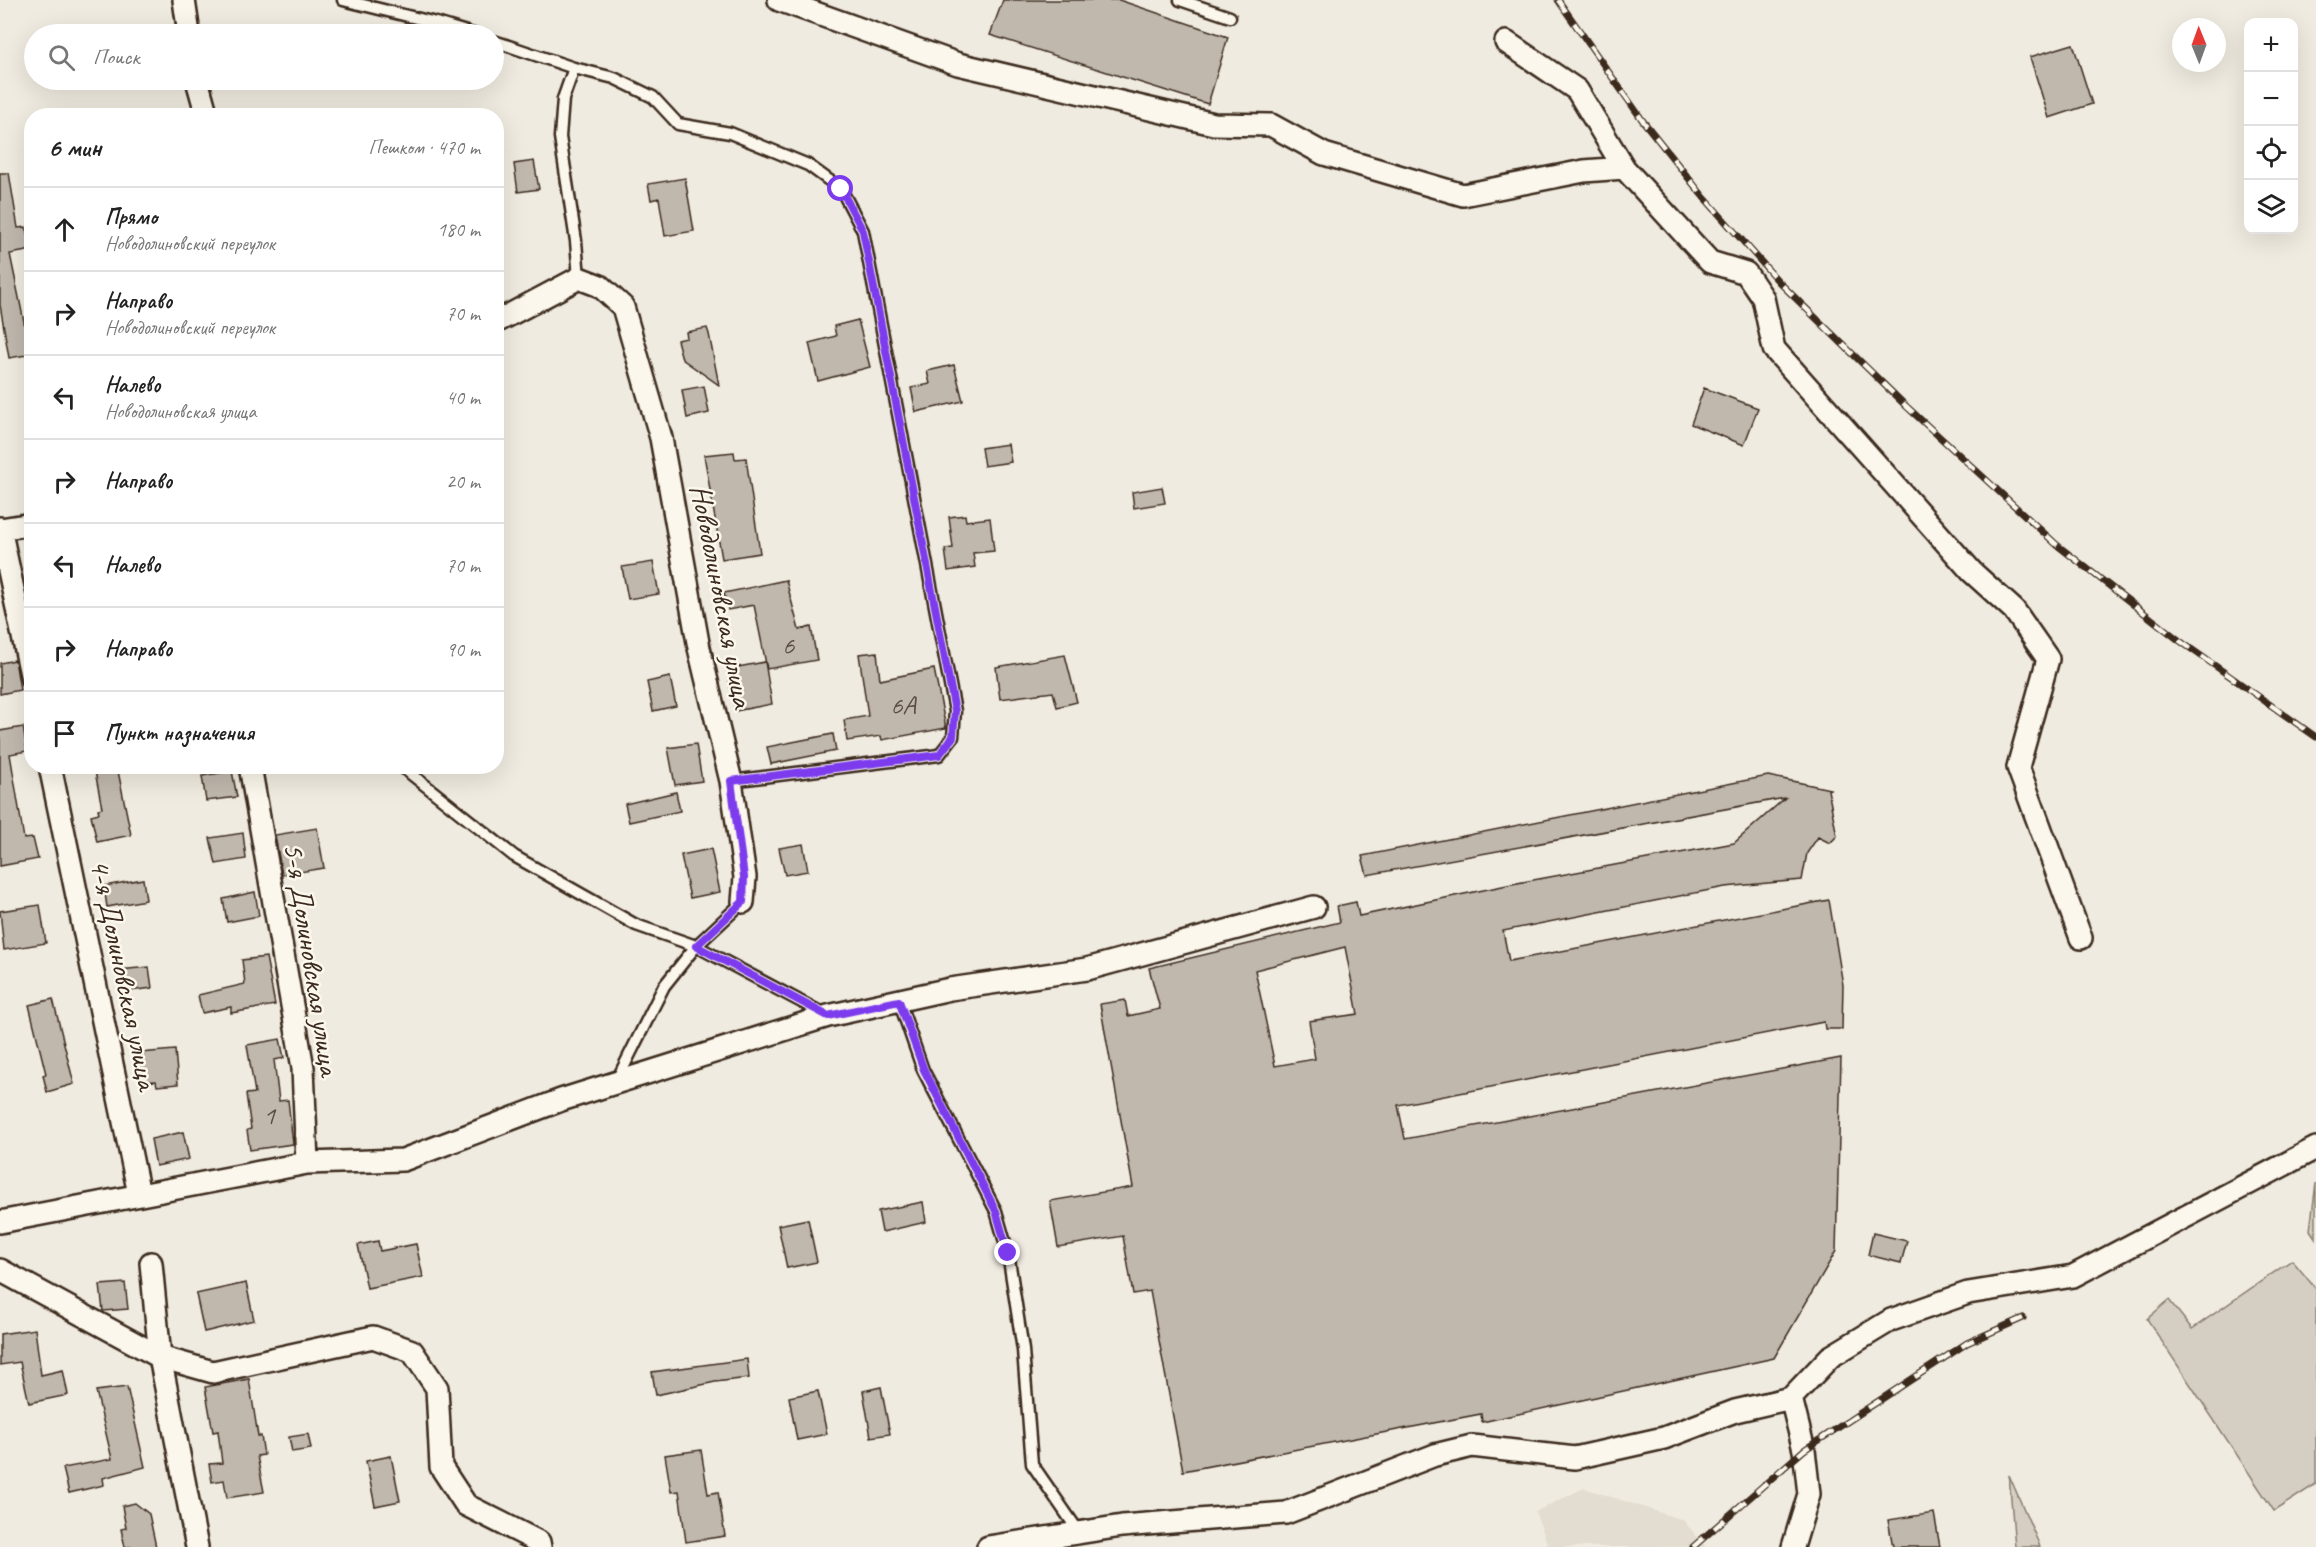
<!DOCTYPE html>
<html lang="ru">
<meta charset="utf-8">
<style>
body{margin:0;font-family:Caveat,sans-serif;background:#f2f2f2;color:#222}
.controls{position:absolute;right:18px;top:18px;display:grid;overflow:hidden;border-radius:12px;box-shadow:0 6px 24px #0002}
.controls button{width:54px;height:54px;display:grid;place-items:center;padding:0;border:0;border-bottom:2px solid #e0e0e0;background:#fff;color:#222;font:30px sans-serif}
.compass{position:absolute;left:2172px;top:18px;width:54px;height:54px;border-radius:50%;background:#fff;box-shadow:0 6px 24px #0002;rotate:359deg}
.stop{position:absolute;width:18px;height:18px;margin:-14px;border:4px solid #7c3aed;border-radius:50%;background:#fff}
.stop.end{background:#7c3aed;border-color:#fff;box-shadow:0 2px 6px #0008}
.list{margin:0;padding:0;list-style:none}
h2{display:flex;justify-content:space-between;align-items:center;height:78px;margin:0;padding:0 24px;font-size:26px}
h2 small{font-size:20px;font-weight:400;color:#767676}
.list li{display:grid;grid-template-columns:39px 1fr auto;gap:18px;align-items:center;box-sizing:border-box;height:84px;padding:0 24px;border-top:2px solid #e0e0e0}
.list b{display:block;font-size:22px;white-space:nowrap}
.list p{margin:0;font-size:20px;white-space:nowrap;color:#767676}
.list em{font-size:20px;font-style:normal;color:#767676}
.icon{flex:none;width:33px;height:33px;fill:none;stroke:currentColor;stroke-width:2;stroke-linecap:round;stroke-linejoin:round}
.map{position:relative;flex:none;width:2316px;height:1547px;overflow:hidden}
.search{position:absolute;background:#fff;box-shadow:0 6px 24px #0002;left:24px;top:24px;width:480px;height:66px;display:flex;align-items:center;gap:15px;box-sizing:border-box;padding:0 21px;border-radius:33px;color:#767676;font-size:22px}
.panel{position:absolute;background:#fff;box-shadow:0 6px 24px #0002;left:24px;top:108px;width:480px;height:666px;border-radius:24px}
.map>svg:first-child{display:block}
.built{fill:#e2dcd1}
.green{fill:#d5cec3;stroke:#887c70;stroke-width:1.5}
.building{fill:#c0b8ad;stroke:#3b2a1e;stroke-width:1.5;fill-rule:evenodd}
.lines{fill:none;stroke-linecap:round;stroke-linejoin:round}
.lane-casing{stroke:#3b2a1e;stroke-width:15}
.street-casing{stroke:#3b2a1e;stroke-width:26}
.lane{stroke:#fbf7ec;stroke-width:10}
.street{stroke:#fbf7ec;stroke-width:21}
.rail-casing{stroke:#3b2a1e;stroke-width:7}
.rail{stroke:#fbf7ec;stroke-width:4.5;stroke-dasharray:14;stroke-linecap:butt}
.route{stroke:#7c3aed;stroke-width:8}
.labels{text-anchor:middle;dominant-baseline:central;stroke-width:5;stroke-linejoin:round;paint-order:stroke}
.number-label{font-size:27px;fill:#5c4e42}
.street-label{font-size:30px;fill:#3b2a1e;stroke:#fbf7ec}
</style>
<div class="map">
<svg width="2316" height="1547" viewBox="0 0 2316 1547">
<rect width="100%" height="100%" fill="#f0ebe0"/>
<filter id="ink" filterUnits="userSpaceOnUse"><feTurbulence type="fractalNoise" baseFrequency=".0167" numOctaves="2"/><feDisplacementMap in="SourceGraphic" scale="12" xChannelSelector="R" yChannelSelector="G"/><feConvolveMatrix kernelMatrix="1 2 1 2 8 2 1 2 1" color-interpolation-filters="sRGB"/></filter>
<g filter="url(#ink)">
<path class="built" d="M1584 1488 1683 1520 1706 1547H1549L1535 1512Z"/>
<path class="green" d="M2316 1183V1239L2310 1230Z
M2292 1260 2316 1289V1484L2274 1511 2147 1319 2169 1300 2192 1329Z
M2009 1475 2039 1544 2040 1547H2015Z"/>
<path class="building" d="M1003 0H1119L1228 37 1208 104 990 35Z
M2073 44 2092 104 2049 118 2030 57Z
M534 161 539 189 518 192 514 164Z
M0 173H9L18 228 26 227 27 233 32 232V250L10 254 25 327 32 326V354L9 358 0 305Z
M685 178 694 231 665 236 659 198 651 200 648 184Z
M858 320 870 367 818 381 809 343 836 336 834 326Z
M707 328 709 334 719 385 682 359 677 340 687 338 686 332Z
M954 365 963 401 916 412 911 388 930 384 927 371Z
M704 386 709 413 687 418 682 390Z
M1704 388 1758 408 1744 445 1691 424Z
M1008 444 1011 462 984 466 981 448Z
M734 452 735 459 746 458 760 553 722 559 704 455Z
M1162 487 1165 503 1134 508 1132 492Z
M965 515 966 521 990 518 994 551 973 553 975 567 948 571 945 549 953 548 949 517Z
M653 562 659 594 628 599 622 567Z
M786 580 799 630 811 627 817 660 767 669 754 605 728 610 724 593Z
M877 652 880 680 934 669 946 728 882 740 881 736 847 741 844 720 868 716 859 654Z
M1065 655 1077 702 1057 707 1053 692 1000 699 996 667Z
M15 660 20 690 0 694V663Z
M765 662 772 704 735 711 727 669Z
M670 677 676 706 653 711 647 682Z
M23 727 27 751 10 754 24 839 33 838 38 859 0 866V731Z
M833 734 836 751 771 764 767 747Z
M696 744 702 781 675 785 668 748Z
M94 766H117L131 835 97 842 91 815 99 813 98 809 102 808Z
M232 771 237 797 206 801 202 776Z
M1768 776 1830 789 1828 790 1837 836 1830 843 1818 837 1807 853 1802 880 1725 887 1503 931 1509 961 1829 900 1843 985 1842 1029H1825L1824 1022 1398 1105 1405 1139 1841 1058 1836 1251 1774 1358 1482 1422 1481 1414 1183 1471 1150 1291 1133 1294 1123 1236 1058 1247 1050 1201 1133 1187 1100 1004 1125 1000 1128 1016 1160 1009 1149 968 1340 922 1337 906 1356 902 1359 916 1512 884 1734 843 1785 798 1367 875 1362 856ZM1345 947 1358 1014 1309 1021 1315 1059 1275 1066 1255 970Z
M676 792 680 811 629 822 625 804Z
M317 828 324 868 282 875 275 835Z
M243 833 246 859 216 864 210 838Z
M803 844 808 871 785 875 779 848Z
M711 849 720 892 690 898 681 855Z
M143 879 146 900 107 907 104 886Z
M255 892 259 916 227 922 223 899Z
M40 905 46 943 4 950 0 911Z
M266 957 275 1005 231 1013V1007L202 1013 198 995 245 984 242 960Z
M149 967 152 988 123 992 119 970Z
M53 999 74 1084 47 1092 43 1075 46 1074 29 1005Z
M280 1039 284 1058 274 1060 279 1101 288 1100 293 1144 250 1150 247 1130 251 1129 246 1094 255 1093 247 1045Z
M175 1050 178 1084 157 1086 156 1081 141 1082 139 1053Z
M183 1132 189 1159 156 1166 151 1139Z
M923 1202 926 1222 882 1232 878 1211Z
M808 1219 817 1262 787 1268 778 1225Z
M1873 1233 1907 1241 1901 1263 1868 1255Z
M378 1241 380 1251 416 1244 423 1277 367 1288 358 1245Z
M125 1283 128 1309 103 1311 100 1285Z
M246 1283 254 1320 204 1332 196 1294Z
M35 1329 41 1375 63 1370 68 1395 29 1403 20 1362 0 1365V1334Z
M747 1359 749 1378 715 1382 656 1395 652 1372Z
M249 1379 258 1436H261L264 1455 257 1456 264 1492 227 1498 224 1480 212 1482 209 1464 222 1463 218 1431 213 1432 205 1387Z
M127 1387 145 1467 103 1478 104 1485 69 1493 63 1468 112 1459 96 1391Z
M881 1387 890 1434 871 1437 863 1391Z
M818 1391 827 1434 797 1440 789 1397Z
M308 1434 311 1449 292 1452 289 1437Z
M701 1450 708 1494 718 1492 725 1536 686 1542 679 1491 671 1492 665 1455Z
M391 1456 400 1501 375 1506 366 1461Z
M135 1503 149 1514 156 1547H125L121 1529 126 1528 122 1506Z
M1934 1513 1940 1547H1893L1888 1520Z"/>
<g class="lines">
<defs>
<path id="lane" d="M343 0 436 23 473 34
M1180 0 1230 17
M494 41 574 68 614 78 653 97 678 124 730 133 808 165 841 189 863 231 955 711 953 737 939 755 731 781
M574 68 563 99 560 137 576 241 579 278
M401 766 514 856 636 925 696 946 826 1015
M899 1001 923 1070 996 1211 1008 1253 1023 1350 1032 1464 1079 1532
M616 1082 664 986 696 946 743 902"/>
<path id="street" d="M184 0 189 34
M779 0 958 64 1214 124 1271 125 1324 154 1463 195 1584 171 1624 168
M1506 42 1577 90 1624 168 1710 262 1746 273 1763 298 1774 349 1972 572 2014 610 2048 659 2018 767 2081 938
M197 80 207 116
M496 322 579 278 600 286 623 307 661 438 699 648 731 781 745 877 743 902
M0 528 32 679
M0 529 32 524
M50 766 139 1194
M250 766 303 1068 307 1163
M0 1222 307 1163 403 1160 561 1100 828 1016 950 989 1087 969 1314 907
M151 1263 160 1357 197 1547
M0 1270 160 1357 213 1372 373 1337 412 1351 437 1388 441 1467 466 1505 539 1542 540 1547
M1791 1398 1804 1450 1809 1494 1793 1547
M988 1547 1122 1526 1286 1513 1435 1455 1472 1446 1575 1458 1664 1438 1735 1411 1791 1398 1830 1357 1891 1320 1968 1293 2073 1276 2316 1148"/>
</defs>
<use href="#lane" class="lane-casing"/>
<use href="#street" class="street-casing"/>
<use href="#lane" class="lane"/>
<use href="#street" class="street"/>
<defs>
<path id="rail" d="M1558 0 1643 121 1702 195 1779 282 1906 406 2057 545 2180 641 2316 737
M1693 1547 1804 1450 1967 1343 2023 1318"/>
</defs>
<use href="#rail" class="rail-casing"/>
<use href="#rail" class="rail"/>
</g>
</g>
<g class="lines" filter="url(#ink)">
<path class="route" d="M841 189 863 231 955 711 953 737 939 755 731 781 744 877 743 902 696 946 828 1016 899 1001 924 1070 996 1211 1008 1253"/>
</g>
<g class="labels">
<g class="number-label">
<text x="788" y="645">6</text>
<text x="903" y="705">6А</text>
<text x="269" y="1115">1</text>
</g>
<g class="street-label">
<text transform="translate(722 596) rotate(79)">Новодолиновская улица</text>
<text transform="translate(312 959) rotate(81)">5-я Долиновская улица</text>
<text transform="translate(124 974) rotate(78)">4-я Долиновская улица</text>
</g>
</g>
</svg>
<div class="controls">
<button>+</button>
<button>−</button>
<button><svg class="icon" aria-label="locate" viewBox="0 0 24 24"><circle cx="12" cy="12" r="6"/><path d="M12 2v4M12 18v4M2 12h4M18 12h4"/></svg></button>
<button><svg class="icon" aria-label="layers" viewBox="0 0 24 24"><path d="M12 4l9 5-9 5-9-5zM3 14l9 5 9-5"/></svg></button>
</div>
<svg class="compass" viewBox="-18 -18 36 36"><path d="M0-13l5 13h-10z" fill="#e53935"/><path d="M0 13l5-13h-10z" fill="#767676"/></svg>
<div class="stop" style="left:841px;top:189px"></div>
<div class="stop end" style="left:1008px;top:1253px"></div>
<div class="search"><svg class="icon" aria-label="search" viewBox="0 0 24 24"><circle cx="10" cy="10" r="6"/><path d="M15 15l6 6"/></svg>Поиск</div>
<section class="panel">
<h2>6 мин<small>Пешком · 470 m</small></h2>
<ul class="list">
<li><svg class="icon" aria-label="ahead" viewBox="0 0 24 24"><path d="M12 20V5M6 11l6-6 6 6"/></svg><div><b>Прямо</b><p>Новодолиновский переулок</p></div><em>180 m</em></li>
<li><svg class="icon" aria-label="right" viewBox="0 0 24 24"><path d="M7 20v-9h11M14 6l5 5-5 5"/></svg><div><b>Направо</b><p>Новодолиновский переулок</p></div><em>70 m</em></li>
<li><svg class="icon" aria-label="left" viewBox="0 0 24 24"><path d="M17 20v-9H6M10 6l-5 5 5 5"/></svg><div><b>Налево</b><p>Новодолиновская улица</p></div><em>40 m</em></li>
<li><svg class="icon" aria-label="right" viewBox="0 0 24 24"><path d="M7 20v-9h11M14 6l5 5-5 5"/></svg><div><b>Направо</b></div><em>20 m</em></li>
<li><svg class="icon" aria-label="left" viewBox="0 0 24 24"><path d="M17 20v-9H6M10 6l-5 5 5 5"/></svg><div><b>Налево</b></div><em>70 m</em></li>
<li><svg class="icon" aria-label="right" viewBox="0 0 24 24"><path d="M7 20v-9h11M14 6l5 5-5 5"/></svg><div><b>Направо</b></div><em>90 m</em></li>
<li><svg class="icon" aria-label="arrive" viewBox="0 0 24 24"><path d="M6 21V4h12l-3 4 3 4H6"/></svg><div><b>Пункт назначения</b></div></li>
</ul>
</section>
</div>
